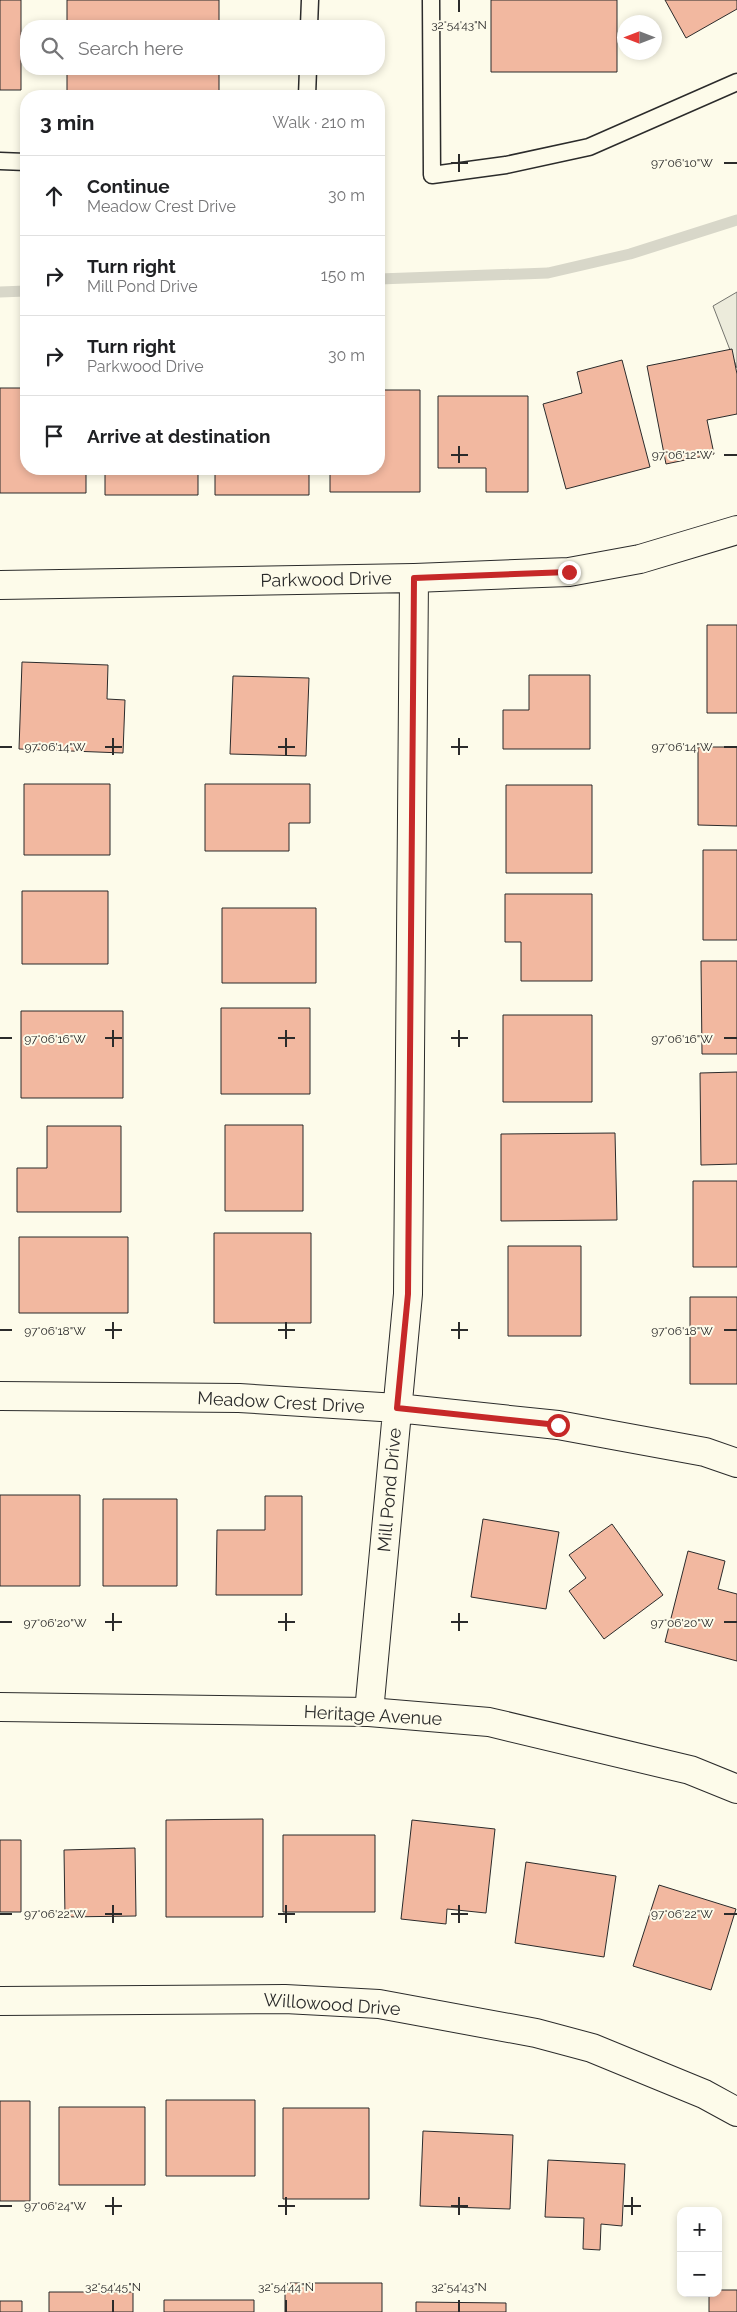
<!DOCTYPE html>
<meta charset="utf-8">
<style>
body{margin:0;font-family:Raleway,sans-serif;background:#f6f6f6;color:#202124}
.controls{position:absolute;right:15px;bottom:15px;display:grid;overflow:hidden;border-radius:10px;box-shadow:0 2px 8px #0003}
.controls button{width:45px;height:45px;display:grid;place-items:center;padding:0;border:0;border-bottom:1px solid #e0e0e0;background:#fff;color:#202124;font:25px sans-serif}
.compass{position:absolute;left:617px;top:15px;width:45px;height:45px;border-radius:50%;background:#fff;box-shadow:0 2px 8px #0003;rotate:270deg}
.stop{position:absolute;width:15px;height:15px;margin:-11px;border:4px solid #c62828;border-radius:50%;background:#fff}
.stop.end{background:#c62828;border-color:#fff;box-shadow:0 1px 5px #0008}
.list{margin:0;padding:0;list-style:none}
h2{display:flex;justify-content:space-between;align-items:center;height:65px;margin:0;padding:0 20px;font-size:21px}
h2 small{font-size:16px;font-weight:400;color:#757577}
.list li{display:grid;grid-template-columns:32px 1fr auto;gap:15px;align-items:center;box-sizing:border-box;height:80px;padding:0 20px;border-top:1px solid #e0e0e0}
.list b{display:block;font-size:19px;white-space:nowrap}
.list p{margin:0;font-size:16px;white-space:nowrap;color:#757577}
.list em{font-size:16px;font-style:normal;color:#757577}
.icon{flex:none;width:28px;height:28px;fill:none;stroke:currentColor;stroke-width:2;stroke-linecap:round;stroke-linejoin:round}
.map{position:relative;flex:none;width:737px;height:2312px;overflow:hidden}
.search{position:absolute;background:#fff;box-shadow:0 2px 8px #0003;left:20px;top:20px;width:365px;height:55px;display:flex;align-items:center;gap:12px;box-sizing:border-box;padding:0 18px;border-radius:20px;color:#757577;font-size:19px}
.panel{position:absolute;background:#fff;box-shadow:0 2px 8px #0003;left:20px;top:90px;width:365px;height:385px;border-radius:20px}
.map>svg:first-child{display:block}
.green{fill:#ecebdb;stroke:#74746e}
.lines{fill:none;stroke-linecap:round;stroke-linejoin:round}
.stream{stroke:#d8d7c9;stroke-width:11}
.building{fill:#f2b8a0;stroke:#2b2b2b}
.service-casing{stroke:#2b2b2b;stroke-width:19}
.minor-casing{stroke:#2b2b2b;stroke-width:30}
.tertiary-casing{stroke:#2b2b2b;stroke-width:30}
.service{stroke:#fdfbea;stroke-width:16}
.minor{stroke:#fdfbea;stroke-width:28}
.tertiary{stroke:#fdfbea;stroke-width:28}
.route{stroke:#c62828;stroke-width:6}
.ticks{fill:none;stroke:#2b2b2b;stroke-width:2}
.labels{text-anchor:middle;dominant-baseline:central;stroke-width:4;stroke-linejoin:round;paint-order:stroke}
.street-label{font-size:18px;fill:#2b2b2b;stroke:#fdfbea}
.ticks-label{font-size:12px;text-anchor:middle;fill:#2b2b2b;stroke:#fdfbea;stroke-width:4;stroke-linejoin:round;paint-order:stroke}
</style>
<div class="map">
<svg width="737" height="2312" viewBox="0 0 737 2312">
<rect width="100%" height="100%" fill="#fdfbea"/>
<path class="green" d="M737 292V368L713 306Z"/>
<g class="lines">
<path class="stream" d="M379 279 548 273 630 254 737 220
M0 292 26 291"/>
</g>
<path class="building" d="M0 0H21V90H0Z
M67 0H219V26H67Z
M491 0H617V72H491Z
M665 0H737V9L686 38Z
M67 69H219V91H67Z
M732 349 737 374V414L707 420 714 454 666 464 647 366Z
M622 360 650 467 566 489 543 404 582 393 577 372Z
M0 388H26V469H86V493H0Z
M379 390H420V492H330V469H379Z
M438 396H528V492H486V468H438Z
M105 469H198V495H105Z
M215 469H309V495H215Z
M707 625H737V713H707Z
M22 662 108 665 107 699 125 700 123 753 19 749Z
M529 675H590V749H503V710H529Z
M233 676 309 678 306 756 230 754Z
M698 747H737V826L698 825Z
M24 784H110V855H24Z
M205 784H310V823H289V851H205Z
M506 785H592V873H506Z
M703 850H737V940H703Z
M22 891H108V964H22Z
M505 894H592V981H521V942H505Z
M222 908H316V983H222Z
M701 961H737V1054H702Z
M221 1008H310V1094H221Z
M21 1011H123V1098H21Z
M503 1015H592V1102H503Z
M737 1072V1164L701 1165 700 1073Z
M225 1125H303V1211H225Z
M47 1126H121V1212H17V1168H47Z
M615 1133 617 1220 501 1221V1134Z
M693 1181H737V1267H693Z
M214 1233H311V1323H214Z
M19 1237H128V1313H19Z
M508 1246H581V1336H508Z
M690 1297H737V1384H690Z
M0 1495H80V1586H0Z
M265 1496H302V1595H216L217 1530H265Z
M103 1499H177V1586H103Z
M483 1519 559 1532 546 1609 471 1597Z
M612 1524 663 1595 604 1639 569 1591 586 1578 569 1555Z
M688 1551 725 1561 718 1589 737 1594V1661L665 1642Z
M263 1819V1917H166V1820Z
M412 1820 495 1829 486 1913 447 1909 446 1924 401 1919Z
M283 1835H375V1912H283Z
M0 1840H21V1912H0Z
M135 1848 136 1916 65 1917 64 1850Z
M526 1862 616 1876 604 1957 515 1943Z
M659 1885 736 1909 711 1990 633 1966Z
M166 2100H255V2176H166Z
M0 2101H30V2201H0Z
M59 2107H145V2185H59Z
M283 2108H369V2199H283Z
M423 2131 513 2135 510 2209 420 2206Z
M548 2160 625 2164 622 2226 601 2224 600 2250 583 2249 584 2218 545 2217Z
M285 2283H382V2312H285Z
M718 2290H737V2312H709V2293H718Z
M49 2292H133V2312H49Z
M164 2300H254V2312H164Z
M0 2301H22V2312H0Z
M416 2302 506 2303V2312H416Z"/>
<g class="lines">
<defs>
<path id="service" d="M431 0 432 175 506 165 589 147 737 82
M309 26 310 0
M307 96 308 69
M0 161 26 162"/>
<path id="minor" d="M0 585 414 578 569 572 640 559 737 530
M0 1396 239 1398 397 1408 558 1425 705 1452 737 1463
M369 1712 408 1294 414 578
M0 2001 285 1999 379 2004 536 2033 592 2048 704 2094 737 2112"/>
<path id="tertiary" d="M0 1707 369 1712 489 1722 690 1770 737 1789"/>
</defs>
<use href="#service" class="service-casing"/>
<use href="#minor" class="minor-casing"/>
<use href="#tertiary" class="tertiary-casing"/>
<use href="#service" class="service"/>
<use href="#minor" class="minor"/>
<use href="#tertiary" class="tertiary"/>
</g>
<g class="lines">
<path class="route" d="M558 1425 397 1408 408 1294 414 578 569 572"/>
</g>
<path class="ticks" d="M459 0V12M459 154V172M451 163H468M724 163H737M459 446V463M451 455H468M724 455H737M113 738V755M286 738V755M459 738V755M0 747H12M105 747H122M278 747H295M451 747H468M724 747H737M113 1030V1047M286 1030V1047M459 1030V1047M0 1038H12M105 1038H122M278 1038H295M451 1038H468M724 1038H737M113 1322V1339M286 1322V1339M459 1322V1339M0 1330H12M105 1330H122M278 1330H295M451 1330H468M724 1330H737M113 1613V1631M286 1613V1631M459 1613V1631M0 1622H12M105 1622H122M278 1622H295M451 1622H468M724 1622H737M113 1905V1923M286 1905V1923M459 1905V1923M0 1914H12M105 1914H122M278 1914H295M451 1914H468M724 1914H737M113 2197V2215M286 2197V2215M459 2197V2215M632 2197V2215M0 2206H12M105 2206H122M278 2206H295M451 2206H468M624 2206H641M113 2300V2312M286 2300V2312M459 2300V2312"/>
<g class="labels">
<g class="street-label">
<text transform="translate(326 579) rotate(-1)">Parkwood Drive</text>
<text transform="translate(281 1402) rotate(3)">Meadow Crest Drive</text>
<text transform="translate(389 1490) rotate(-85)">Mill Pond Drive</text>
<text transform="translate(373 1715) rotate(3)">Heritage Avenue</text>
<text transform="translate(332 2004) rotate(4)">Willowood Drive</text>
</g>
</g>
<g class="ticks-label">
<text x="459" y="29">32°54'43"N</text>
<text x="682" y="167">97°06'10"W</text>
<text x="682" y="459">97°06'12"W</text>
<text x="682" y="751">97°06'14"W</text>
<text x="55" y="751">97°06'14"W</text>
<text x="682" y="1043">97°06'16"W</text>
<text x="55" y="1043">97°06'16"W</text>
<text x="55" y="1335">97°06'18"W</text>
<text x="682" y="1335">97°06'18"W</text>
<text x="55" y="1627">97°06'20"W</text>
<text x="682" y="1627">97°06'20"W</text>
<text x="55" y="1918">97°06'22"W</text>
<text x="682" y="1918">97°06'22"W</text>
<text x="55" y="2210">97°06'24"W</text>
<text x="113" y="2291">32°54'45"N</text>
<text x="286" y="2291">32°54'44"N</text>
<text x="459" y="2291">32°54'43"N</text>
</g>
</svg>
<div class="controls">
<button>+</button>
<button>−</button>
</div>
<svg class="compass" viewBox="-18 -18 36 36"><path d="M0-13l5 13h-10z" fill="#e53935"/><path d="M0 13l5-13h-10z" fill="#757577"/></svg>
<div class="stop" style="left:558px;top:1425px"></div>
<div class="stop end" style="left:569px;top:572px"></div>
<div class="search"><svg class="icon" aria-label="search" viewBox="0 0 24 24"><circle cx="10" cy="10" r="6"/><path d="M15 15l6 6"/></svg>Search here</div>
<section class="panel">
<h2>3 min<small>Walk · 210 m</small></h2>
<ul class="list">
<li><svg class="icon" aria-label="ahead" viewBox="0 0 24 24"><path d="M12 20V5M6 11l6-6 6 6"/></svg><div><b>Continue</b><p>Meadow Crest Drive</p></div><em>30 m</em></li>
<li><svg class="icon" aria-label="right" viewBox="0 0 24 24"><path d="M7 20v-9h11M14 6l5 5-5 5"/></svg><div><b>Turn right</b><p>Mill Pond Drive</p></div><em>150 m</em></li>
<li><svg class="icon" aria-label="right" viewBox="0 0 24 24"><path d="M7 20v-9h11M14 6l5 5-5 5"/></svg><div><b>Turn right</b><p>Parkwood Drive</p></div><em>30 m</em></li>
<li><svg class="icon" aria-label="arrive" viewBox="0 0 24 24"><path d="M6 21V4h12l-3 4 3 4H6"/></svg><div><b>Arrive at destination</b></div></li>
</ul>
</section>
</div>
